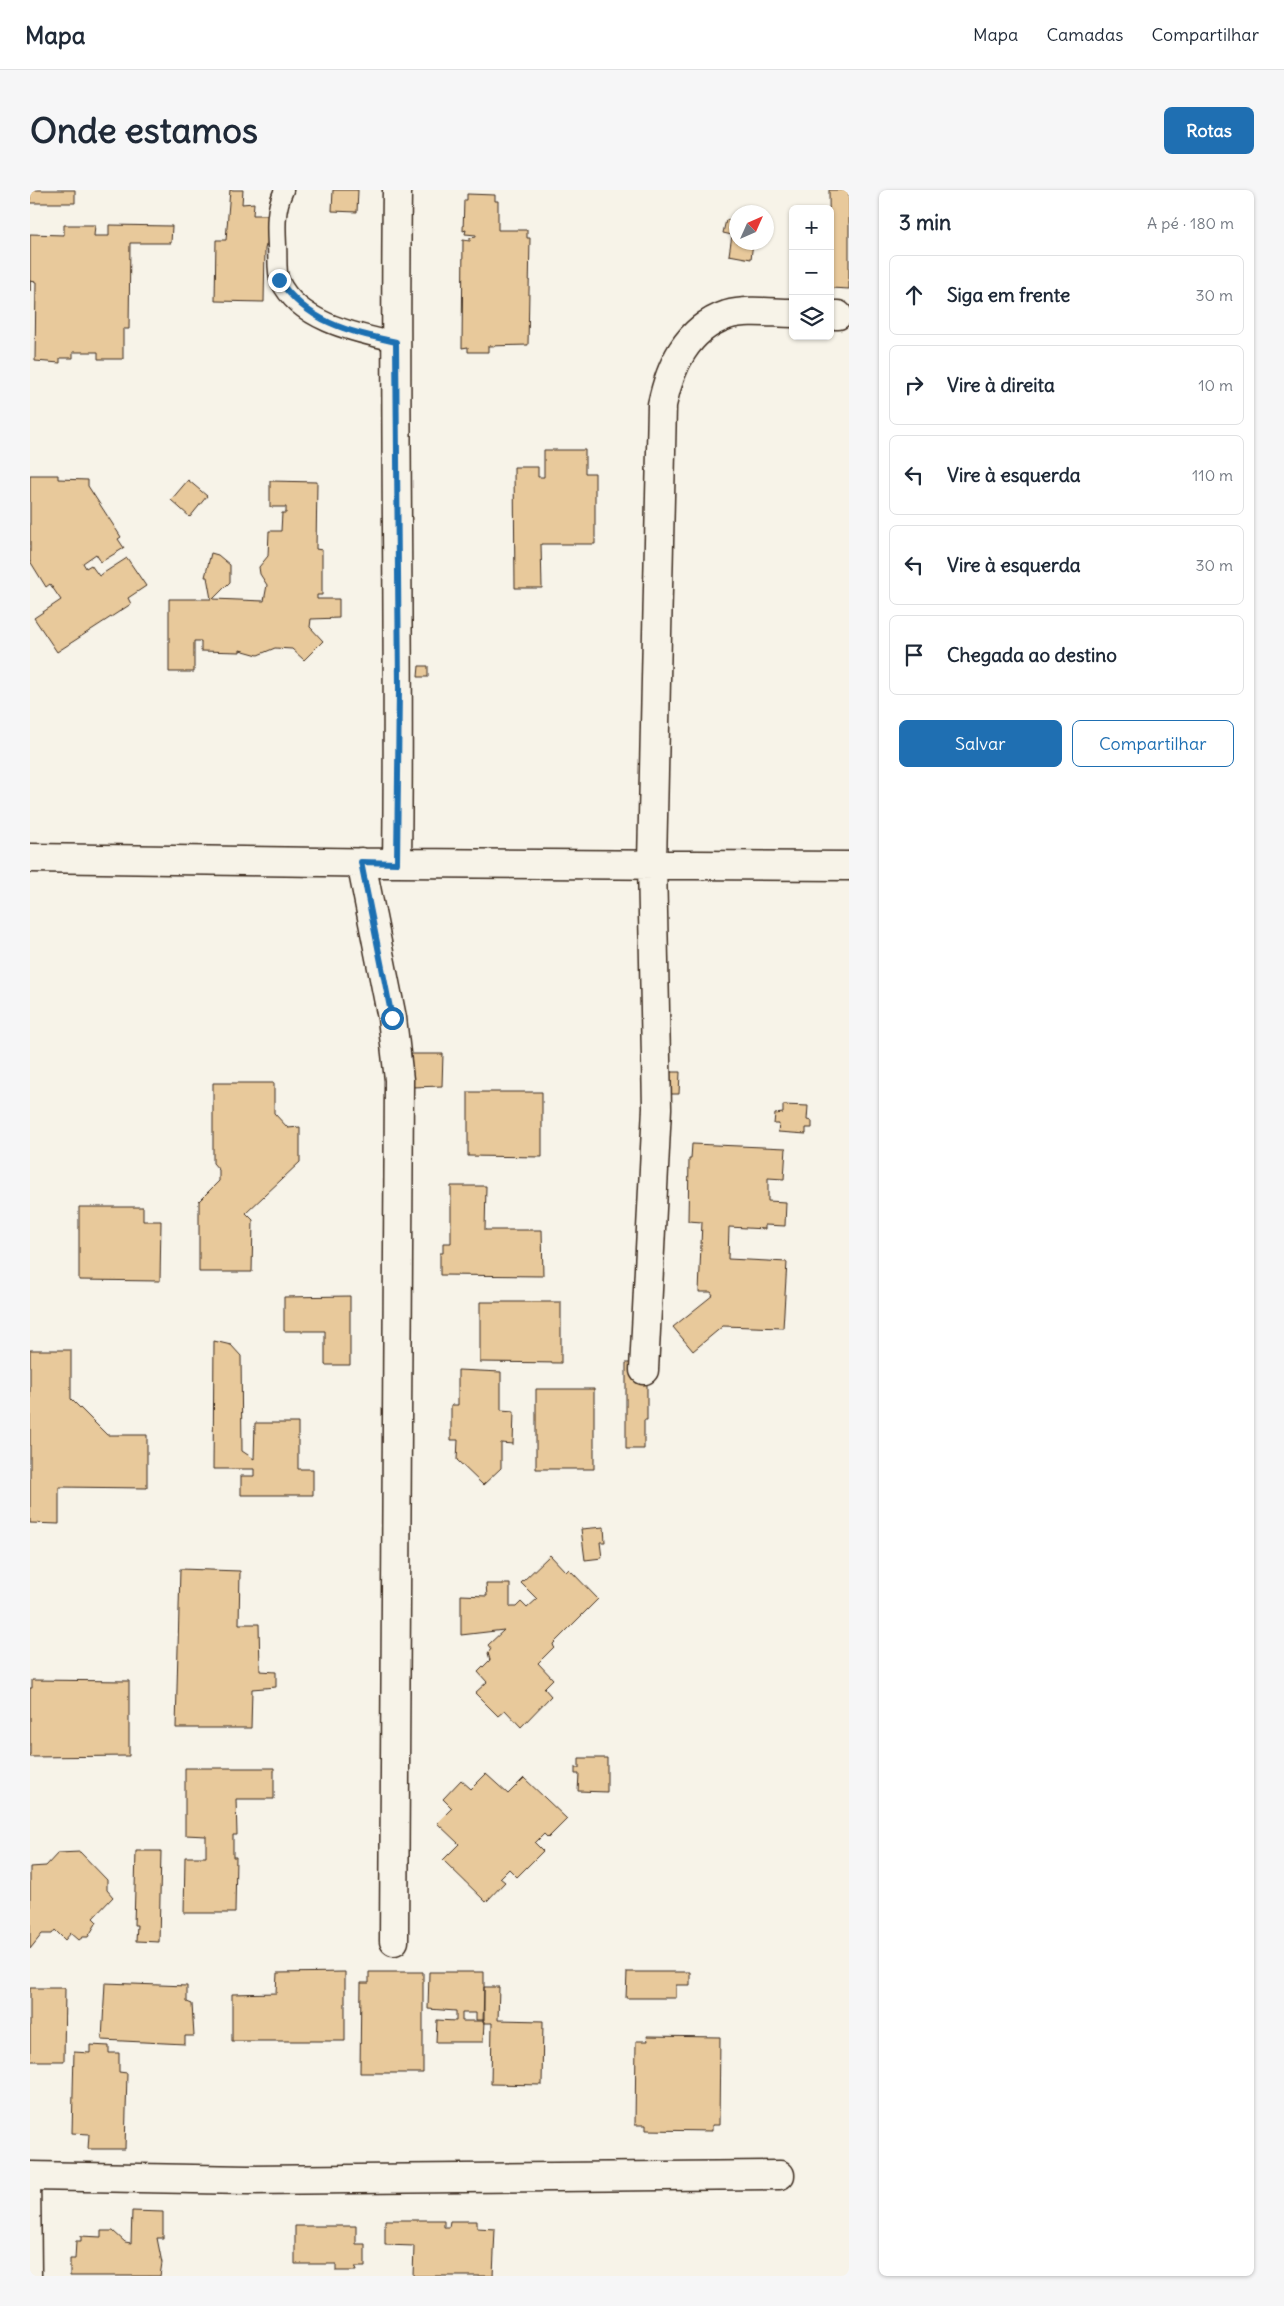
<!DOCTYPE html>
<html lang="pt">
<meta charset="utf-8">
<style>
body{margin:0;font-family:Delius,sans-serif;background:#f6f6f7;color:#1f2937}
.controls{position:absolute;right:15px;top:15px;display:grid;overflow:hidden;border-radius:8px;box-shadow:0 1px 4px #0004}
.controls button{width:45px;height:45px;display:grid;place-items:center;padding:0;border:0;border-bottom:1px solid #e0e1e3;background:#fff;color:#1f2937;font:25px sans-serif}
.compass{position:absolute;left:699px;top:15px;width:45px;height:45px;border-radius:50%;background:#fff;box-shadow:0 1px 4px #0004;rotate:45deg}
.stop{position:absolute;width:15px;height:15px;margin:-11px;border:4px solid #1f6fb2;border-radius:50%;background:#fff}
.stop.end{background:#1f6fb2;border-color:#fff;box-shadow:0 1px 5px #0008}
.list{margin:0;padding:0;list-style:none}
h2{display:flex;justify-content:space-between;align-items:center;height:65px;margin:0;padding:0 20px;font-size:21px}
h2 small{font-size:16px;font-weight:400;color:#747a83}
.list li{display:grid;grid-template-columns:32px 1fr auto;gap:15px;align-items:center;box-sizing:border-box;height:80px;margin:0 10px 10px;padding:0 10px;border:1px solid #e0e1e3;border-radius:8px}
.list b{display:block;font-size:19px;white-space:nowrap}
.list em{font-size:16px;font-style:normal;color:#747a83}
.actions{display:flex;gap:10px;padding:15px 20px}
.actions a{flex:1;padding:11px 0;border:1px solid #1f6fb2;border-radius:8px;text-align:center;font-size:18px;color:#1f6fb2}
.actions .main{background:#1f6fb2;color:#fff}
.icon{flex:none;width:28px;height:28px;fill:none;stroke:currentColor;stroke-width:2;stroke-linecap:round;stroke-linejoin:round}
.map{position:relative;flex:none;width:819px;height:2086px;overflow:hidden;border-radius:8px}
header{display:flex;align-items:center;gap:30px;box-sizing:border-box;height:70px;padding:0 25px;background:#fff;border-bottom:1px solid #e0e1e3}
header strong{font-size:24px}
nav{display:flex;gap:28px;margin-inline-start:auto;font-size:18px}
.intro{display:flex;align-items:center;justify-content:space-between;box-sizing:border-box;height:120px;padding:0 30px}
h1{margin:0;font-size:35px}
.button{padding:12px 22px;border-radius:8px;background:#1f6fb2;color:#fff;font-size:18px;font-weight:700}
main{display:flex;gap:30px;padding:0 30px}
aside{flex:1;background:#fff;border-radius:8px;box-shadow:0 1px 4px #0004}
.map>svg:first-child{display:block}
.building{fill:#e8c99b;stroke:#3b2a1e}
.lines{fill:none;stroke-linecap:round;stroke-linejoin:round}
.lane-casing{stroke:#3b2a1e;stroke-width:21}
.street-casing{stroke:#3b2a1e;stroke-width:31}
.lane{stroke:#f7f3e8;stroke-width:18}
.street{stroke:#f7f3e8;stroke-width:28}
.route{stroke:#1f6fb2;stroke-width:6}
</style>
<header>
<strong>Mapa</strong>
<nav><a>Mapa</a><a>Camadas</a><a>Compartilhar</a></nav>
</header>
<div class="intro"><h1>Onde estamos</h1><a class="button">Rotas</a></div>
<main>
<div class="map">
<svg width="819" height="2086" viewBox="0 0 819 2086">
<rect width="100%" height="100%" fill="#f7f3e8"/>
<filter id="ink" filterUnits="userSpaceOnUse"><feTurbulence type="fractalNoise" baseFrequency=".02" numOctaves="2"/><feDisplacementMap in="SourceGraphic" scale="10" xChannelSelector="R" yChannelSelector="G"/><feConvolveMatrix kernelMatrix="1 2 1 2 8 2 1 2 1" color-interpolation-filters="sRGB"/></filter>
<g filter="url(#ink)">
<path class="building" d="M0 0H45V13H0Z
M200 0H213L212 14 224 13 223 25H245L244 56 236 55 235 59 234 112 185 111 186 50H196Z
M303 0H328L327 22 302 21Z
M799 0H819V99L800 98Z
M437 4 465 5V11H468V40H497V48H500L498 155 458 156V162H438V157L432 158 433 50 440 51V48L446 47V45L435 44 436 40 433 41 434 10H437Z
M696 30 706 32V52H723L721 69 699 65 702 45 693 43Z
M34 35H65L64 46H79V35L142 36 141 53H100L99 139H93V169H68V162H43V168H30V173L5 171 6 92 0 91V101V44L34 45Z
M514 260H555V283H565V354H511L512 398H485L484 277H508V287H514Z
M0 285H28V289L58 290V296L91 347 88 349 94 358 71 372 66 364 53 373 56 378 61 375 69 386 97 368 116 396 98 408 101 414 27 462 4 428 31 410 20 394 16 397 0 371Z
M158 290 177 306 160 327 141 310Z
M240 291 287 292 286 359 292 360V405H287V409H309V428L281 429 280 437 293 451 274 470 262 459 245 458 228 465 210 460V462L171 461V451H164V482H139V409H181L177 387H175L181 363 188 365 200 375V392L183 409 234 411 237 395 230 384 229 377 238 366 239 341H251L252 323H256V317H240Z
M389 476H398V487H388Z
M381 864H413L412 896 382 897Z
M628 882H650L649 904H628Z
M183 893H244V923L258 938 270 937V972L216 1023 223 1030 222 1082H169V1011L189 991V980L183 973Z
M438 902H512V967L438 966Z
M753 915 778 916 777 930 782 931V938H776V944L748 942 749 934H744L745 924 753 923Z
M662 954 756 958 754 989 738 988V1011L756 1012 755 1036 735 1035V1039L699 1037 698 1069 757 1072 753 1138 693 1136 663 1161 643 1137 683 1105 681 1102H669L672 1032 658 1031 659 969H661Z
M421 996H456L455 1040H512L513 1086 410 1085V1063H413V1053H421Z
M49 1017H113V1031H131L130 1091 49 1090Z
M320 1106V1175H295V1141H254V1107Z
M450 1112H531V1173L450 1172Z
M184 1151 201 1155 211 1166 212 1261 224 1269 225 1233H268V1279H283V1305H211V1286H224V1279H183Z
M0 1160H41V1209L77 1245H117V1298L29 1297V1334L0 1333Z
M596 1173H617V1230H614V1259H596Z
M428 1180 471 1182V1220L484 1221 483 1254 471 1253V1278L453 1295 427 1270 428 1250H421V1215H428Z
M506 1199H564V1279H506Z
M574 1337 575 1352H570L572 1368 555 1370 551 1339Z
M520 1365 536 1382 539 1379 568 1409 523 1454 524 1457 508 1473 523 1489 514 1498 521 1506 491 1537 475 1520 468 1526 445 1503 457 1492 448 1482 460 1470 458 1463 461 1459 458 1455 474 1440 431 1445V1405L457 1406 456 1394H480V1417H486L491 1412 497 1418 507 1409 491 1393Z
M150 1379 210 1381 209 1434H229L230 1481 246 1482V1497L222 1499 221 1538H146Z
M2 1490 99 1491V1566L0 1567V1498H2Z
M549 1568H577V1602L548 1601 549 1584H545V1578H549Z
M155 1578H244V1609H206L207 1645H203V1667H206L205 1723H154L155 1667H176V1646L155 1645Z
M456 1584 478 1604 494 1588 537 1629 518 1648 514 1644 505 1653 513 1661 487 1687 479 1679 470 1688 475 1692 456 1712 413 1670 429 1654 407 1633 422 1618 413 1609 431 1590 441 1599Z
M106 1661H131L129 1752 106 1751 107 1735H104Z
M50 1662 77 1690V1700L83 1707 63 1728 67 1732 58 1747H53L49 1750 41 1743 35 1750 25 1740 22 1744H12L0 1759V1677L16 1676 28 1663Z
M315 1782V1851H202V1804L246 1803 247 1783Z
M339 1782H393V1883H330L331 1793H339Z
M399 1782H454V1830H446V1823H432V1831H454L453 1852H406L407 1830 426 1831V1821L398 1819Z
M597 1782H660V1795H646V1808H596Z
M75 1793 157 1796V1812L162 1814 164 1846H155V1854L72 1850Z
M454 1797H469L468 1830 513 1831 512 1895 461 1894 462 1833H453Z
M0 1798H35L34 1871H0Z
M617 1846 690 1847 689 1935H682V1941L616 1940V1935H605L606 1851H618Z
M60 1855 79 1856V1863H89V1882L97 1883 95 1959H58L59 1944 42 1943 44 1862 60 1863Z
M102 2021 133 2022V2048H127L132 2073 130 2086H40V2069H45L46 2051H51V2046L71 2047V2041H83L95 2052 101 2053Z
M355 2030H414V2037H419L420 2031H447V2038L465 2039 463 2086H383L384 2056 355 2055Z
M265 2036H326V2054H335V2077H325L326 2081H306V2074H265Z"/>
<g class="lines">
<defs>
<path id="lane" d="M254 0C245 19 246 36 247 56 248 66 246 82 250 91 269 132 326 143 366 152
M1 1986 2 2086"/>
<path id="street" d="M800 125H808
M0 668 367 673 819 676
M331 672 362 828 369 890 364 1751
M367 673C370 449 364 224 367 0
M614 1180 627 918 622 673 632 215C640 177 656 139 697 125 717 119 742 123 763 123
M0 1986 218 1990 750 1985"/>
</defs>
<use href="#lane" class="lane-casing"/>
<use href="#street" class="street-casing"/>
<use href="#lane" class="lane"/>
<use href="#street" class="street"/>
</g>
</g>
<g class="lines" filter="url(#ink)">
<path class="route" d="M249 90C279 133 317 141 366 152L369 498 367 673 331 672 362 828"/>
</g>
</svg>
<div class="controls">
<button>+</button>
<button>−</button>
<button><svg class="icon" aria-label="layers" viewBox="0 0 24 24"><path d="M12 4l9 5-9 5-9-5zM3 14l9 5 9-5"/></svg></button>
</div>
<svg class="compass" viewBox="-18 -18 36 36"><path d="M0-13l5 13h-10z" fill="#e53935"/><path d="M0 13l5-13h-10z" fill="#747a83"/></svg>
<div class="stop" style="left:362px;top:828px"></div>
<div class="stop end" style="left:249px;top:90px"></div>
</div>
<aside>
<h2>3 min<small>A pé · 180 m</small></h2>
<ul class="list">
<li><svg class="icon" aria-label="ahead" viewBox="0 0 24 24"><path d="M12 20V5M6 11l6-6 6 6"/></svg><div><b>Siga em frente</b></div><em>30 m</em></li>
<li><svg class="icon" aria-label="right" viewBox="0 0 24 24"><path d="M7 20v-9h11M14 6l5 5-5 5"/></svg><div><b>Vire à direita</b></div><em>10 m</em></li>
<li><svg class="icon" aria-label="left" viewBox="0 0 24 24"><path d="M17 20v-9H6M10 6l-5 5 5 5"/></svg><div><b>Vire à esquerda</b></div><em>110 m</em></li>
<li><svg class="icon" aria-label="left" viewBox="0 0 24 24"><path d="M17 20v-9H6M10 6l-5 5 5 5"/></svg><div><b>Vire à esquerda</b></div><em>30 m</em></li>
<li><svg class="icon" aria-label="arrive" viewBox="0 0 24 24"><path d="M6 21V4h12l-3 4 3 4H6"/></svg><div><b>Chegada ao destino</b></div></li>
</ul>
<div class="actions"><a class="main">Salvar</a><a>Compartilhar</a></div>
</aside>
</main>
